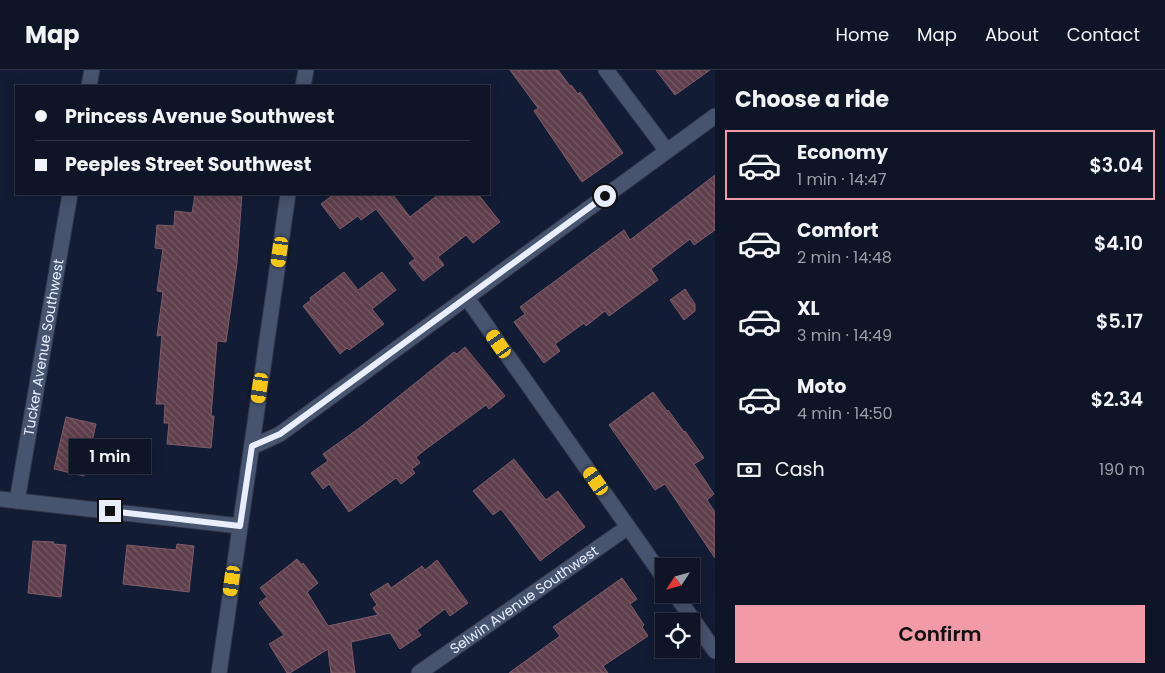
<!DOCTYPE html>
<meta charset="utf-8">
<style>
:root{--surface:#0e1527;--page:#171e2f;--text:#f1f3f6;--muted:#9b9fa7;--line:#2e3444;--accent:#f39aa9}
body{margin:0;font-family:Poppins,sans-serif;background:var(--page);color:var(--text);height:100vh;display:flex;flex-direction:column;font-size:19px;white-space:nowrap}
*{box-sizing:border-box;margin:0}
p{font-size:16px;color:var(--muted)}
.icon{flex:none;width:28px;height:28px;fill:none;stroke:currentColor;stroke-width:2;stroke-linecap:round;stroke-linejoin:round}
.map{position:relative;flex:1;overflow:hidden}
.sheet{display:flex;flex-direction:column;background:var(--surface);width:450px}
.sheet>*{flex:none}
.banner{position:absolute;left:15px;top:15px;width:475px;height:110px;border-radius:0px;box-shadow:0 2px 12px #0003,0 0 0 1px var(--line);display:grid;align-content:center;height:110px;padding:0 20px;background:var(--surface)}
.needle{width:32px;rotate:234deg}
.controls{position:absolute;left:655px;top:488px;display:grid;gap:10px}
.controls a{display:grid;place-items:center;width:45px;height:45px;border-radius:0px;background:var(--surface);box-shadow:0 2px 12px #0003,0 0 0 1px var(--line);font-size:25px}
.end{position:absolute;width:22px;height:22px;margin:-11px;border:6px solid #e8eefc;background:#111;box-shadow:0 0 0 2px #111}
.from{border-radius:50%}
.bubble{position:absolute;height:35px;border-radius:0px;background:var(--surface);box-shadow:0 2px 12px #0003,0 0 0 1px var(--line);font-size:16px;font-weight:600;line-height:35px;text-align:center}
.car{position:absolute;width:15px;height:30px;margin:-15px -8px;border-radius:6px;box-shadow:0 0 4px 1px #0007;background:linear-gradient(#f5c518 24%,#345 0 40%,#f5c518 0 76%,#345 0 86%,#f5c518 0)}
.banner b{display:flex;align-items:center;gap:18px;height:48px;font-size:19px}
.banner b+b{border-top:1px solid var(--line)}
.banner i{width:12px;height:12px;background:var(--text)}
ul{padding:0;list-style:none}
li{display:flex;align-items:center;gap:15px;height:70px;margin:0 10px 8px;padding:0 10px;border:2px solid transparent;border-radius:0px}
li div{flex:1}
li b{display:block;font-size:19px}
li em{font-style:normal;font-weight:600}
li.selected{border-color:var(--accent)}
li>.icon{width:45px;height:45px;stroke-width:1.5}
h2{padding:0 20px;font-size:22px;line-height:60px}
.pay{display:flex;align-items:center;gap:12px;height:55px;padding:0 20px;font-size:19px}
.pay p{margin-inline-start:auto}
.cta{display:flex;gap:10px;margin-top:auto;padding:10px 20px}
.cta a{flex:1;height:58px;border-radius:0px;background:var(--accent);color:#111;font-size:20px;font-weight:600;line-height:58px;text-align:center}
header{display:flex;align-items:center;gap:30px;box-sizing:border-box;height:70px;padding:0 25px;background:var(--surface);border-bottom:1px solid var(--line)}
header strong{font-size:24px}
nav{display:flex;gap:28px;margin-inline-start:auto;font-size:18px}
main{display:flex;flex:1;min-height:0}
.map>svg:first-child{display:block}
</style>
<header>
<strong>Map</strong>
<nav><a>Home</a><a>Map</a><a>About</a><a>Contact</a></nav>
</header>
<main>
<div class="map">
<svg width="715" height="603" viewBox="0 0 715 603">
<defs>
<pattern id="building-back-hatch" width="6" height="6" patternUnits="userSpaceOnUse" patternTransform="scale(1.25)"><rect width="6" height="6" fill="#5f3f4b"/><path d="M-1 5l2 2M0 0l6 6M5-1l2 2" fill="none" stroke="#765b66"/></pattern>
</defs>
<rect width="100%" height="100%" fill="#121c34"/>
<g fill="url(#building-back-hatch)" stroke="#7f5c69">
<polygon points="510,0 558,0 570,16 571,15 578,24 580,22 623,83 582,112 534,41 538,38"/>
<polygon points="656,0 710,0 675,25"/>
<polygon points="715,105 715,160 694,175 690,169 651,199 658,210 609,246 605,241 586,256 584,253 555,274 560,281 544,293 514,252 525,244 520,237 624,160 630,170"/>
<polygon points="195,124 242,124 237,193 226,272 217,271 211,346 214,346 211,378 167,374 169,353 164,353 165,334 156,334 162,265 157,266 163,222 157,221 163,179 155,178 157,155 174,156 175,141 192,143"/>
<polygon points="334,124 396,124 393,125 410,147 439,124 478,124 500,152 473,173 466,165 438,187 444,195 423,211 409,193 415,189 376,139 361,150 358,146 340,159 321,134"/>
<polygon points="344,202 358,220 382,202 396,220 372,239 384,254 349,280 347,278 340,284 303,236 311,230 310,228"/>
<polygon points="685,219 695,234 695,241 684,250 670,230"/>
<polygon points="465,277 505,326 489,339 486,335 426,379 416,387 420,393 412,399 415,403 401,414 396,408 349,442 329,414 323,419 311,403 328,391 323,384 358,359 454,282 457,284"/>
<polygon points="653,322 667,341 668,340 684,362 685,361 704,388 694,394 714,424 707,430 715,442 715,488 665,414 655,420 609,355"/>
<polygon points="66,347 96,354 84,406 54,399"/>
<polygon points="514,389 546,430 558,421 585,457 540,491 501,439 493,445 473,421"/>
<polygon points="33,471 54,472 53,474 66,475 61,527 28,523"/>
<polygon points="177,474 194,476 189,522 123,514 127,475 176,480"/>
<polygon points="297,489 302,495 303,493 318,513 307,522 328,556 378,545 373,538 377,535 370,524 388,513 391,518 422,496 425,500 437,490 468,533 450,546 445,539 417,560 421,565 400,579 390,563 351,572 355,603 331,603 328,579 290,603 287,603 269,574 284,565 259,533 267,527 260,518"/>
<polygon points="622,508 637,529 630,534 644,555 642,557 648,566 603,596 608,603 509,603 560,566 553,557"/>
</g>
<g fill="none" stroke-linecap="round" stroke-linejoin="round">
<defs>
<g id="minor">
<polyline points="606,0 667,81"/>
<polyline points="89,16 92,0"/>
<polyline points="303,16 306,0"/>
<polyline points="467,228 664,508"/>
<polyline points="252,377 280,364 715,46"/>
<polyline points="0,429 240,456"/>
<path id="s1" d="M17 431 70 124"/>
<polyline points="675,524 715,581"/>
<polyline points="219,603 288,124"/>
<path id="s2" d="M419 603 628 457"/>
</g>
</defs>
<use href="#minor" stroke="#303448" stroke-width="17"/>
<use href="#minor" stroke="#475470" stroke-width="15"/>
</g>
<g fill="none" stroke-linecap="round" stroke-linejoin="round">
<polyline stroke="#e8eefc" stroke-width="6" points="110,441 240,456 252,376 280,364 605,126"/>
</g>
<g text-anchor="middle" dominant-baseline="central" stroke-width="4.5" stroke-linejoin="round" paint-order="stroke">
<g font-size="14" fill="#e8eefc" stroke="#09122a">
<text stroke="none"><textPath href="#s1" startOffset="156">Tucker Avenue Southwest</textPath></text>
<text stroke="none"><textPath href="#s2" startOffset="128">Selwin Avenue Southwest</textPath></text>
</g>
</g>
</svg>
<div class="controls">
<a><svg class="needle" viewBox="-14 -14 28 28"><path d="M0-13l5 13h-10z" fill="#e53935"/><path d="M0 13l5-13h-10z" fill="#9b9fa7"/></svg></a>
<a><svg class="icon" aria-label="locate" viewBox="0 0 24 24"><circle cx="12" cy="12" r="6"/><path d="M12 2v4M12 18v4M2 12h4M18 12h4"/></svg></a>
</div>
<i class="end from" style="left:605px;top:126px"></i>
<i class="end" style="left:110px;top:441px"></i>
<div class="bubble" style="left:69px;top:369px;width:82px">1 min</div>
<i class="car" style="left:280px;top:182px;rotate:188deg"></i>
<i class="car" style="left:499px;top:274px;rotate:325deg"></i>
<i class="car" style="left:260px;top:318px;rotate:188deg"></i>
<i class="car" style="left:596px;top:411px;rotate:325deg"></i>
<i class="car" style="left:232px;top:511px;rotate:188deg"></i>
<div class="banner">
<b><i class="from"></i>Princess Avenue Southwest</b>
<b><i></i>Peeples Street Southwest</b>
</div>
</div>
<section class="sheet">
<h2>Choose a ride</h2>
<ul>
<li class="selected"><svg class="icon" aria-label="car" viewBox="0 0 24 24"><path d="M5 17H2v-5l4-1 3-4h7l3 4 3 1v5h-3M9 17h6M6 11h13"/><circle cx="7" cy="17" r="2"/><circle cx="17" cy="17" r="2"/></svg><div><b>Economy</b><p>1 min · 14:47</p></div><em>$3.04</em></li>
<li><svg class="icon" aria-label="car" viewBox="0 0 24 24"><path d="M5 17H2v-5l4-1 3-4h7l3 4 3 1v5h-3M9 17h6M6 11h13"/><circle cx="7" cy="17" r="2"/><circle cx="17" cy="17" r="2"/></svg><div><b>Comfort</b><p>2 min · 14:48</p></div><em>$4.10</em></li>
<li><svg class="icon" aria-label="car" viewBox="0 0 24 24"><path d="M5 17H2v-5l4-1 3-4h7l3 4 3 1v5h-3M9 17h6M6 11h13"/><circle cx="7" cy="17" r="2"/><circle cx="17" cy="17" r="2"/></svg><div><b>XL</b><p>3 min · 14:49</p></div><em>$5.17</em></li>
<li><svg class="icon" aria-label="car" viewBox="0 0 24 24"><path d="M5 17H2v-5l4-1 3-4h7l3 4 3 1v5h-3M9 17h6M6 11h13"/><circle cx="7" cy="17" r="2"/><circle cx="17" cy="17" r="2"/></svg><div><b>Moto</b><p>4 min · 14:50</p></div><em>$2.34</em></li>
</ul>
<div class="pay"><svg class="icon" aria-label="cash" viewBox="0 0 24 24"><path d="M3 7h18v10H3z"/><circle cx="12" cy="12" r="2"/></svg>Cash<p>190 m</p></div>
<div class="cta"><a>Confirm</a></div>
</section>
</main>
